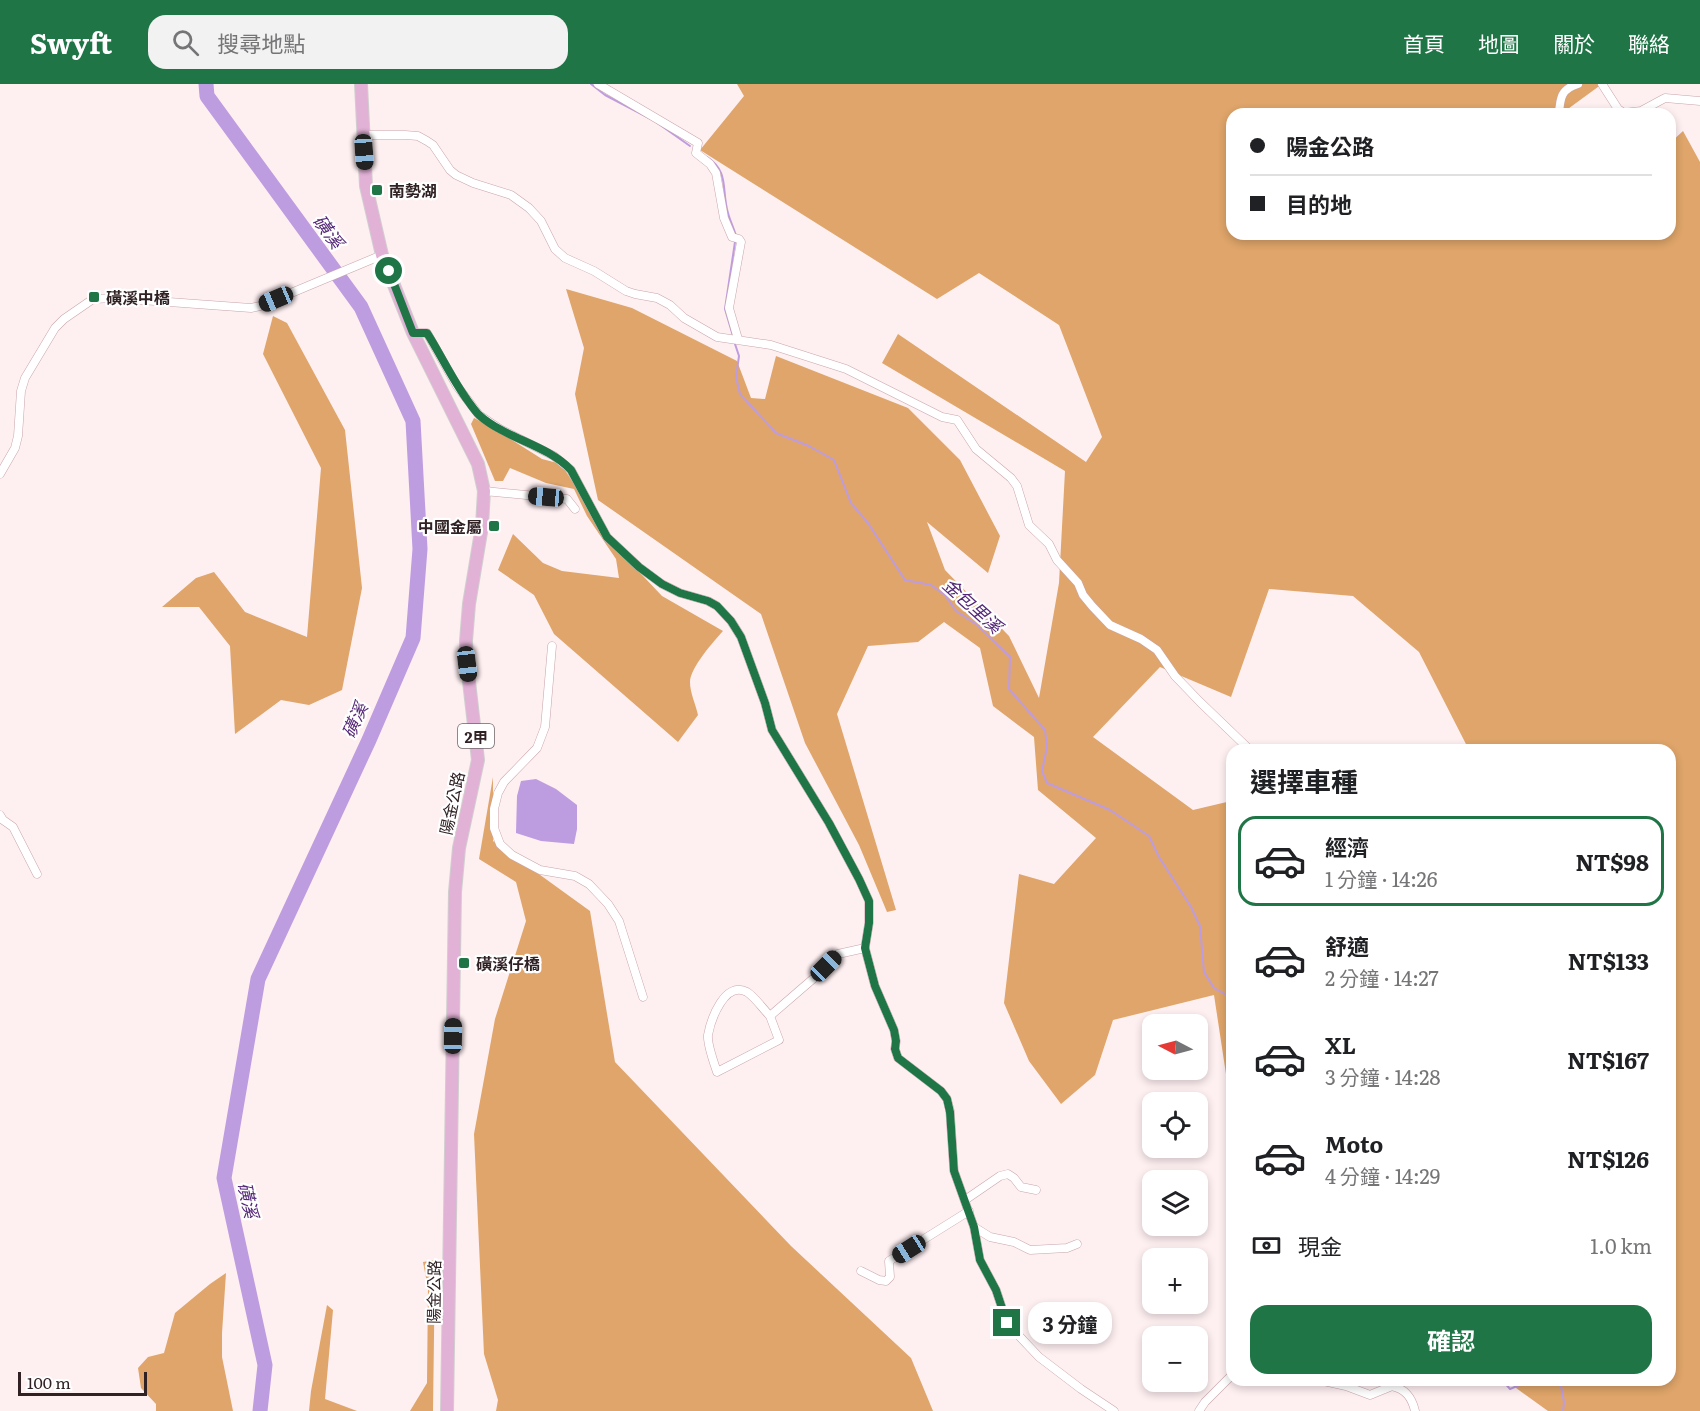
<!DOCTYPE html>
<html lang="zh-TW">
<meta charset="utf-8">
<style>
:root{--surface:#fff;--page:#f2f2f2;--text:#202124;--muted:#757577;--line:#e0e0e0;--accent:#207547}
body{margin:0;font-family:Literata,"Noto Sans TC",serif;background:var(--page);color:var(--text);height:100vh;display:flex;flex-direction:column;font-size:22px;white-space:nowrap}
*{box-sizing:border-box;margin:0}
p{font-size:20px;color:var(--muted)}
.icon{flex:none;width:33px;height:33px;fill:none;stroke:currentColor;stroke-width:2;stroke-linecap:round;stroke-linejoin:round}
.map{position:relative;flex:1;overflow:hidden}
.panel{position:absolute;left:1226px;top:660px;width:450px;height:642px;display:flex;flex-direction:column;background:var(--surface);border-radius:18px;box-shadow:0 3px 9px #0003}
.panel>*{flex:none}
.guide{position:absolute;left:1226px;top:24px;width:450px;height:132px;border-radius:18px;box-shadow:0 3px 9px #0003;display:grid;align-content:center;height:132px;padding:0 24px;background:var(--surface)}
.needle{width:39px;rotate:276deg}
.buttons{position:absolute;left:1142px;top:930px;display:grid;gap:12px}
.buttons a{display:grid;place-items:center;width:66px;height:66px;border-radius:12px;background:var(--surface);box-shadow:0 3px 9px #0003;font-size:30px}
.scale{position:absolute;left:18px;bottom:15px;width:129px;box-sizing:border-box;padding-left:6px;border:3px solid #302224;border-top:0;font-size:16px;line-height:21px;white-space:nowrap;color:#302224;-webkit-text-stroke:4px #fff;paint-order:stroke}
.end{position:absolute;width:27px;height:27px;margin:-14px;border:8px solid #207547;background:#fff;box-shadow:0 0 0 3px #fff}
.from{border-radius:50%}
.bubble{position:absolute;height:42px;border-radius:18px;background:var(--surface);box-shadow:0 3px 9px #0003;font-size:20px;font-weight:700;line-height:42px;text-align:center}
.car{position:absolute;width:18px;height:36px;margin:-18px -9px;border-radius:8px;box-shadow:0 0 4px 2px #0007;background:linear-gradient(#222 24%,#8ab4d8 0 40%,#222 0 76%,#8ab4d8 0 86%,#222 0)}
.guide b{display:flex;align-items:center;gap:21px;height:57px;font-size:22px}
.guide b+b{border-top:2px solid var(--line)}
.guide i{width:15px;height:15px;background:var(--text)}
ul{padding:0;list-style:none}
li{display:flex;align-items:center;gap:18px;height:90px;margin:0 12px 9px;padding:0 12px;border:3px solid transparent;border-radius:18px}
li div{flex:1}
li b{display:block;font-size:22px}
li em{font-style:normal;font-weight:700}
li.on{border-color:var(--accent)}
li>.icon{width:54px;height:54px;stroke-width:1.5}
h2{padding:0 24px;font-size:27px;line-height:72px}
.pay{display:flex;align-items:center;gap:15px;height:66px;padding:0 24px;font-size:22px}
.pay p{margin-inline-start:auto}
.cta{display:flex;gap:12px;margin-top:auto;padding:12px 24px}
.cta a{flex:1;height:69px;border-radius:18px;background:var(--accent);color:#fff;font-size:24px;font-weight:700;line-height:69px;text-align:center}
header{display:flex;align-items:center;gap:36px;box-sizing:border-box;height:84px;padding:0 30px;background:var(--accent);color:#fff}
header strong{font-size:28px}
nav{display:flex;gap:33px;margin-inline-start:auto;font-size:21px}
.search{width:420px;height:54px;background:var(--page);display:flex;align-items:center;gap:15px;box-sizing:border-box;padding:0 21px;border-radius:18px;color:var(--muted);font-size:22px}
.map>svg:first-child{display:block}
</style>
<header>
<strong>Swyft</strong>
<div class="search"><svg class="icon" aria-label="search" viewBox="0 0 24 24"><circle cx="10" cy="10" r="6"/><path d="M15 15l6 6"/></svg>搜尋地點</div>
<nav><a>首頁</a><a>地圖</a><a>關於</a><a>聯絡</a></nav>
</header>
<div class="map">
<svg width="1700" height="1327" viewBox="0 0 1700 1327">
<rect width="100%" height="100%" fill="#feeff1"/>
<g fill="#dfa56a">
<polygon points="737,0 1602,0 1561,30 1232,30 1232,150 1670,150 1670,59 1683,47 1700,78 1700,1327 1548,1327 1505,1296 1670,1296 1670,666 1469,666 1419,568 1353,512 1269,505 1231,613 1160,583 1093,653 1193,726 1231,717 1231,1023 1214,911 1113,936 1095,991 1061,1020 1029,977 1004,919 1019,790 1054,800 1096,754 1038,706 1034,653 993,622 980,564 944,538 918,558 868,562 837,630 896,826 887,828 859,761 805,659 761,530 598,416 575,310 584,264 566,205 632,224 737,277 751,314 765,315 776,272 908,324 960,376 1000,452 988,489 927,438 945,486 1009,552 1039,614 1059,499 1065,387 882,279 898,250 1086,378 1102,353 1059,241 979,189 937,215 700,66 744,12"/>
<polygon points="273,232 287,239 345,346 362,504 342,606 309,621 281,616 235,650 230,562 199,523 162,523 196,494 214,488 245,528 307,553 321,384 263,270"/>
<path d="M474 334 490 342 542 375 561 380 580 409 607 454 662 512 723 547C714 557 690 584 690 598 690 609 696 621 698 631L678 658 554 550 534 511 498 486 513 450 543 479 562 487 619 494 616 475 587 432 574 405 546 399 510 384 503 397H495L471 340Z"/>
<polygon points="493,693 493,757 590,827 615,978 791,1162 911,1274 933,1327 496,1327 498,1316 484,1270 474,1050 495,935 526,837 516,798 479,775"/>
<polygon points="435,1176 433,1327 410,1327 427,1299 428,1204 423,1178"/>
<polygon points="226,1189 222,1249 222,1273 233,1327 156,1327 156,1320 141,1304 138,1284 148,1273 164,1269 175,1229 210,1200"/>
<polygon points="327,1221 333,1226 325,1315 357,1327 309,1327 311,1307"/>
</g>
<polygon fill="#be9ce0" points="536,695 556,705 577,721 577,745 574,760 541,757 516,749 517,712 521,697"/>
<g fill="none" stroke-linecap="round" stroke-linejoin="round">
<g stroke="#be9ce0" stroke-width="2">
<polyline points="591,0 605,11 651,35"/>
<polyline points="656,38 690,62"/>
<path d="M707 73C730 88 721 106 728 129 730 137 734 144 736 152"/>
<polyline points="733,252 725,225 735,158"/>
<polyline points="734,257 739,272 736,293 740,310 776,349 809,362 834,376 851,419 868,439 905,496 931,501 945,511 956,527 976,540 1010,573 1009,605 1045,646 1047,663 1042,687 1047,699 1110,726 1149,752 1159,773 1191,823 1200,842 1204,888 1214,904 1232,914"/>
<polyline points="1501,1296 1504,1298 1510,1305 1527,1298 1554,1297 1561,1302 1564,1318 1563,1327"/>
</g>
<polyline stroke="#be9ce0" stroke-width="15" points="206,0 207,12 361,223 413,337 420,465 413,554 369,656 258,895 224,1094 265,1281 260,1327"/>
<defs>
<g id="minor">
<polyline points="598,0 698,59 696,69 710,80 716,89 724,134 732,153 739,155 741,158 729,224 738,255"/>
<polyline points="1602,0 1618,25 1624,29 1641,27 1665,14 1700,17"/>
<path d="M1559 30C1560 14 1561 5 1578 0"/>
<polyline points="363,51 405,51 418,52 427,57 433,61 450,86 456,91 473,99 511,111 529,124 541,137 555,165 565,174 594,187 626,207 635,210 657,214 670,221 684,234 717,253 771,261 846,285 942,333 957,336 976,365 1011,394 1017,402 1029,441 1049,460 1057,476 1078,499 1083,511 1092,522 1110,541 1141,555 1157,566 1175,592 1200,618 1250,666"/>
<polyline points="413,249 427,249 457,302 479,331 500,345 554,372 571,386 607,453 639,483 662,500 680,509 708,517 717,522 731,537 741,553 765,619 772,646 829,739 859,795 869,817 869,839 865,864 875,902 894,946 896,957 895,965 898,974 941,1007 947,1015 950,1027 954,1087 974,1143 980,1176 996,1206 1007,1239 1039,1273 1081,1305 1114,1327"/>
<polyline points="0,390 15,364 18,352 21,307 25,294 55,244 64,235 93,215 114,214 251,224 260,222 382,171"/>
<polyline points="484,407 567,415 575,425"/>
<polyline points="552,562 545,643 537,664 504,698 498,709 494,725 494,744 500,760 512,771 540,786 575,792 589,800 608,820 619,837 643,913"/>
<polyline points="0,731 3,736 13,743 37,790"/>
<path d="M770 932C763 925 755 913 747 908 725 896 711 935 708 951 707 960 714 979 717 988L779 956 770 932 814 894 838 870 865 864"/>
<polyline points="965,1116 1000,1092 1008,1090 1014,1094 1021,1103 1036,1106"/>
<polyline points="974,1143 990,1153 1014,1158 1030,1166 1067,1164 1077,1160"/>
<polyline points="861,1187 879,1196 886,1197 890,1193 889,1177 969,1127"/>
<path d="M1319 1296 1346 1302 1370 1311 1392 1302C1406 1305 1412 1314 1415 1327"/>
<polyline points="1199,1327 1205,1318 1232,1291"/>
</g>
<polyline id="primary" points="361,0 366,102 382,171 413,249 478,380 484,407 482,442 469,520 466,557 467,580 478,676 459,764 455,808 447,1327"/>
</defs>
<use href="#minor" stroke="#c8a5ab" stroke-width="9"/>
<use href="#primary" stroke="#d1cecf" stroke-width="14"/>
<use href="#minor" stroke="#fff" stroke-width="8"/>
<use href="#primary" stroke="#e2b1d6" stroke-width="12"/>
</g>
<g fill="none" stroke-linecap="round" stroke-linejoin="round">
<path stroke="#207547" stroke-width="8" d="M389 187 413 249H427C441 271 452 295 468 317 471 321 475 327 479 331 506 355 546 360 571 386L607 453 639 483 662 500 680 509 708 517 717 522 731 537 741 553 765 619 772 646 829 739 859 795 869 817V839L865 864 875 902 894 946 896 957 895 965 898 974 941 1007 947 1015 950 1028 954 1087 974 1143 980 1176 996 1206 1007 1239"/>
</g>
<g fill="#207547" stroke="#fff" stroke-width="2">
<rect x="371" y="100" width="12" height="12" rx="3"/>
<rect x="88" y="207" width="12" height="12" rx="3"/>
<rect x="488" y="436" width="12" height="12" rx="3"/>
<rect x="458" y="873" width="12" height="12" rx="3"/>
</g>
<g text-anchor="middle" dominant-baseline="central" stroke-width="4.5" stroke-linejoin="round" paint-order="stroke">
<rect fill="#fff" stroke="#6e6466" stroke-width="1.5" x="458" y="640" width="36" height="24" rx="4.5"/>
<g font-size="15" font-weight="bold" fill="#302224">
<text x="476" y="652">2甲</text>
</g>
<g font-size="16" font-weight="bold" fill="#302224" stroke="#fff" text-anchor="start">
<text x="389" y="106">南勢湖</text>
<text x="106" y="213">磺溪中橋</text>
<text x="482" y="442" text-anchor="end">中國金屬</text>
<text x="476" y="879">磺溪仔橋</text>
</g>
<g font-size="16" fill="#302224" stroke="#fff">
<text transform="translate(451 719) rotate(-78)">陽金公路</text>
<text transform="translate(433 1208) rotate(-89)">陽金公路</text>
</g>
<g font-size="18" font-style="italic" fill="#532676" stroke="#fff">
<text transform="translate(329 147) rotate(54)">磺溪</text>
<text transform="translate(973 521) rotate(42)">金包里溪</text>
<text transform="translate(354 636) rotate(-66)">磺溪</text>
<text transform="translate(249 1116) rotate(78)">磺溪</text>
</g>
</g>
</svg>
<div class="buttons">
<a><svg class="needle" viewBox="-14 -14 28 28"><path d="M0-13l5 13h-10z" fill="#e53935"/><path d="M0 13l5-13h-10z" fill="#757577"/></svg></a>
<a><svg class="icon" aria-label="locate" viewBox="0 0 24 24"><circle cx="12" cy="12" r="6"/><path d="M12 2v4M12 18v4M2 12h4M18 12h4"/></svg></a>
<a><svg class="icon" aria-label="layers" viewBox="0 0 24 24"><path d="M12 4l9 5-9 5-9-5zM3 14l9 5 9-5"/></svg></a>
<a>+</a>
<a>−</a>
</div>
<div class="scale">100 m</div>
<i class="end from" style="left:389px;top:187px"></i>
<i class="end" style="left:1007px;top:1239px"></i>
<div class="bubble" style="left:1028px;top:1218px;width:84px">3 分鐘</div>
<i class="car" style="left:364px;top:68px;rotate:176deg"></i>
<i class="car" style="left:276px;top:215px;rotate:247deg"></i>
<i class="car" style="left:546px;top:413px;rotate:275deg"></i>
<i class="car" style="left:467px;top:580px;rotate:173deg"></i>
<i class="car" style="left:826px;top:882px;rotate:45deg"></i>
<i class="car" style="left:453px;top:952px;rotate:1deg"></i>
<i class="car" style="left:909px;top:1165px;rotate:238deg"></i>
<div class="guide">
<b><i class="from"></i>陽金公路</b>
<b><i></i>目的地</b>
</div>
<section class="panel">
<h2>選擇車種</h2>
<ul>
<li class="on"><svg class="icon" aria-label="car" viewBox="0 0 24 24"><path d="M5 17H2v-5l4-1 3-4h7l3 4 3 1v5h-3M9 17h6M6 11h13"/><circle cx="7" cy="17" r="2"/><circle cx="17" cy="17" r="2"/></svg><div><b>經濟</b><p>1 分鐘 · 14:26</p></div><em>NT$98</em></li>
<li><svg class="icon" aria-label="car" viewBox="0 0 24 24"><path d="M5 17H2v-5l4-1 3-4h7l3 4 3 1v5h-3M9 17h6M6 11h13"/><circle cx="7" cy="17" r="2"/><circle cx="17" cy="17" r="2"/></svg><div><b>舒適</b><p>2 分鐘 · 14:27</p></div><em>NT$133</em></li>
<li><svg class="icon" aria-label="car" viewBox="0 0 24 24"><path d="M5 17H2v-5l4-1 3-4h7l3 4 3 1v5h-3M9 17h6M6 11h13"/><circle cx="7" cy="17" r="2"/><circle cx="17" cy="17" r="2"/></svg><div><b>XL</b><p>3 分鐘 · 14:28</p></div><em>NT$167</em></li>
<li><svg class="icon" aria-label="car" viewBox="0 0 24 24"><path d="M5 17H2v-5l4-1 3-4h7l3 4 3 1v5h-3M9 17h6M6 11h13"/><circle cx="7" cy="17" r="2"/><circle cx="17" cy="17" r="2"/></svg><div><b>Moto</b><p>4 分鐘 · 14:29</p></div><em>NT$126</em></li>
</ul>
<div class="pay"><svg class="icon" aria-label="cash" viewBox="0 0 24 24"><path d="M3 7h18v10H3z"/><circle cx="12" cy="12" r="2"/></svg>現金<p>1.0 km</p></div>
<div class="cta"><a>確認</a></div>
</section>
</div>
